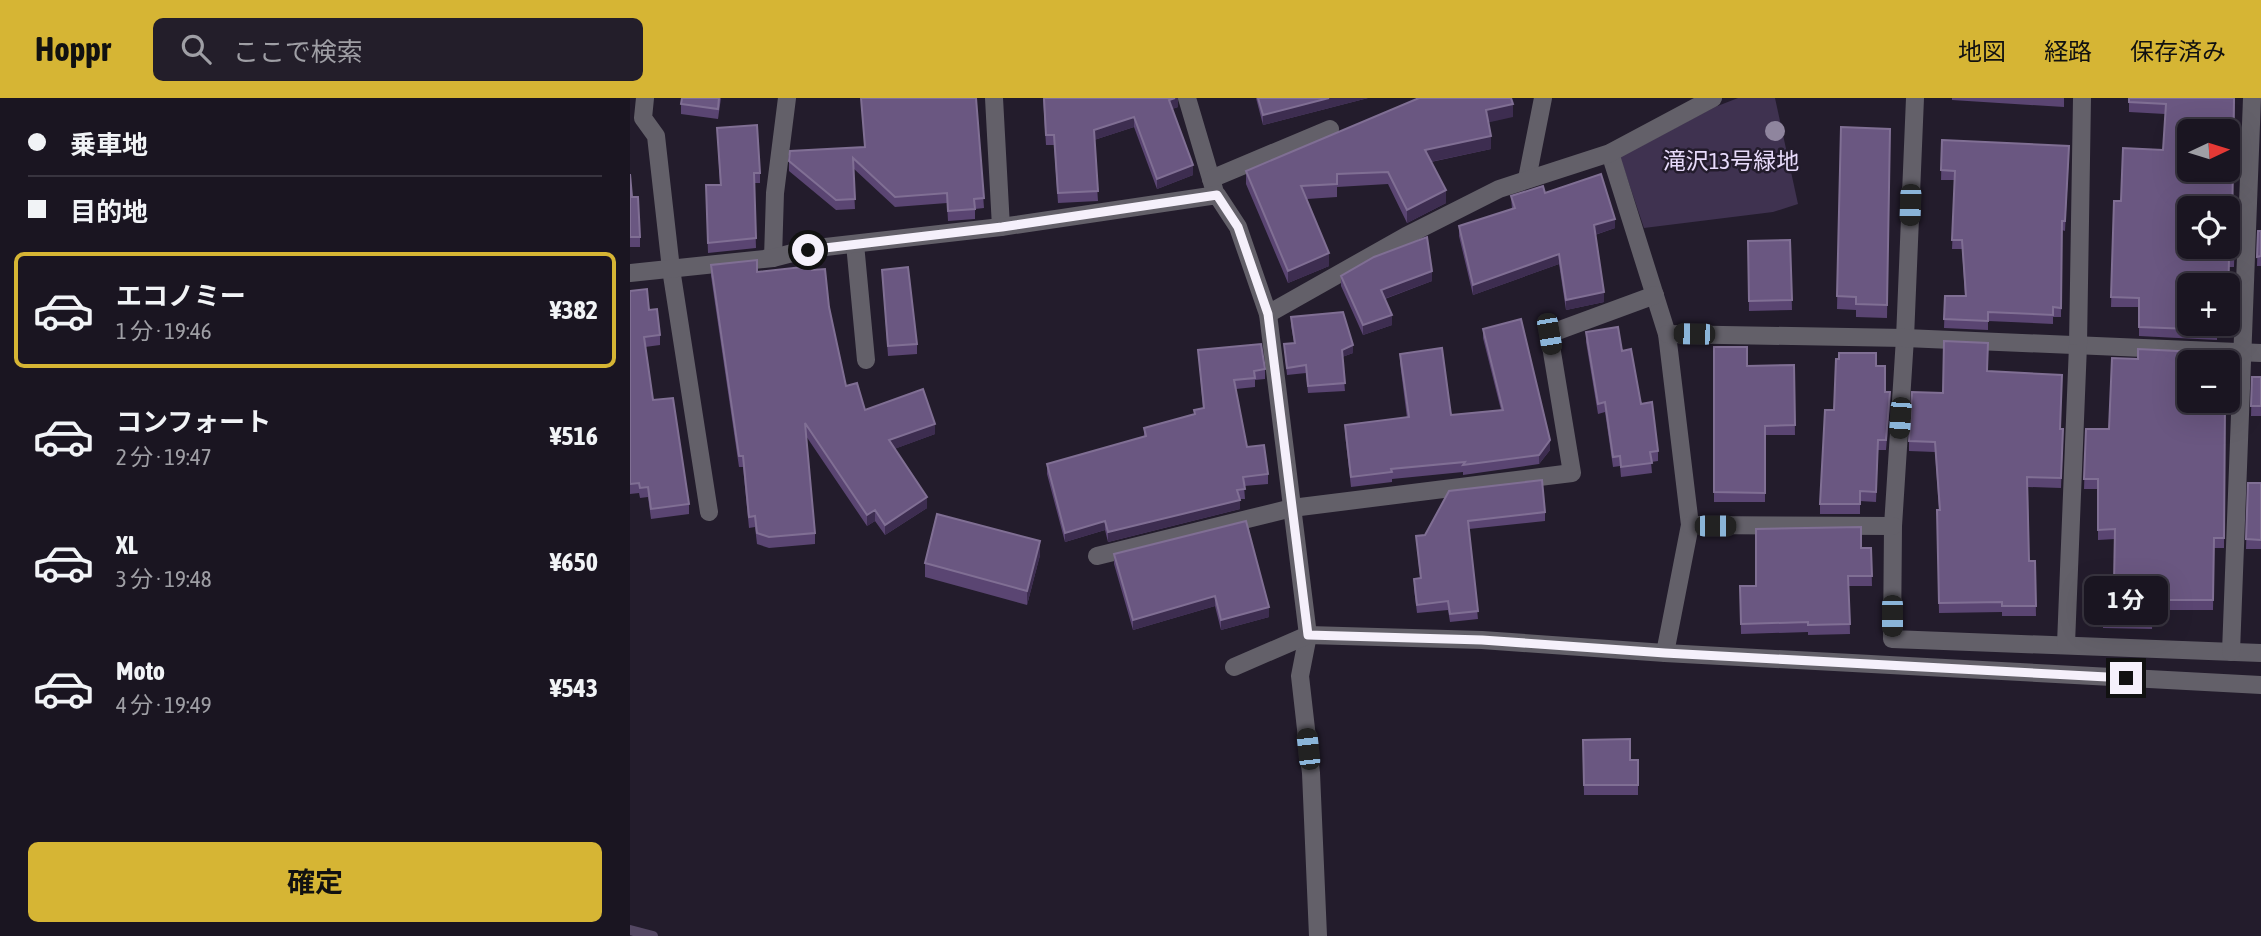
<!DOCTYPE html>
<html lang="ja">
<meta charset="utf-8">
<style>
:root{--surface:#1a1521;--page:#231e2a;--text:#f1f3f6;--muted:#9f9fa5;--line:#38343f;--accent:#d6b534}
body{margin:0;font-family:"Asap Condensed","Noto Sans JP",sans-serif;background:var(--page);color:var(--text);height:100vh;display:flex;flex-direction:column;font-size:26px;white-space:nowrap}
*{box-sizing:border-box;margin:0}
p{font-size:23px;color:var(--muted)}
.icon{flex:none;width:38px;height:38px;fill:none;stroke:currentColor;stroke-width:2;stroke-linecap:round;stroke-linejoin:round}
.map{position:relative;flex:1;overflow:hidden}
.sheet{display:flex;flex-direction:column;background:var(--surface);width:630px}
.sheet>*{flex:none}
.top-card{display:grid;align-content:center;height:154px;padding:0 28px;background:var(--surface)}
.needle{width:46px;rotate:86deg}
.tools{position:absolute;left:1547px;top:21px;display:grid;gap:14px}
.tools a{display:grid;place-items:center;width:63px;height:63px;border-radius:10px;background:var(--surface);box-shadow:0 7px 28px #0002,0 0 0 2px var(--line);font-size:35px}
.end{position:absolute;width:32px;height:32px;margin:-16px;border:9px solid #f5f0fb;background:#111;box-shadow:0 0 0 4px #111}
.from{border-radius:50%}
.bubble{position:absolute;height:49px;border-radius:10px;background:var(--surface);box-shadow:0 7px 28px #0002,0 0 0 2px var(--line);font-size:23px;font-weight:700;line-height:49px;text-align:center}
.car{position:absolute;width:21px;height:42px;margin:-21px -10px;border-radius:9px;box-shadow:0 0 5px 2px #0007;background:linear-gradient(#222 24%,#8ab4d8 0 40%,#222 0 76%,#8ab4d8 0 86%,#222 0)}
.top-card b{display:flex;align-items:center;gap:24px;height:66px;font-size:26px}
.top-card b+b{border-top:2px solid var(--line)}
.top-card i{width:18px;height:18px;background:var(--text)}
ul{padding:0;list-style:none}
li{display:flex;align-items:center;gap:21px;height:116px;margin:0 14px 10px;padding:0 14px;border:4px solid transparent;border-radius:10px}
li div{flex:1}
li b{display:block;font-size:26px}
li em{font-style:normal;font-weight:700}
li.current{border-color:var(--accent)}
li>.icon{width:63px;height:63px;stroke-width:1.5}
.action{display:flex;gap:14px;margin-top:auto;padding:14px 28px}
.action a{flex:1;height:80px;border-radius:10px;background:var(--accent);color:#111;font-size:28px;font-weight:700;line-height:80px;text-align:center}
header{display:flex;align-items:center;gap:42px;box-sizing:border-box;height:98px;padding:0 35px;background:var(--accent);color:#111}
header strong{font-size:33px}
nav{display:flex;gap:38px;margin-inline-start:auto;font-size:24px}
.search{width:490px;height:63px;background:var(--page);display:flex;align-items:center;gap:18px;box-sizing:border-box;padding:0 24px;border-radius:10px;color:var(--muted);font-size:26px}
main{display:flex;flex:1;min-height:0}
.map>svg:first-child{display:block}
</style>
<header>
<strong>Hoppr</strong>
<div class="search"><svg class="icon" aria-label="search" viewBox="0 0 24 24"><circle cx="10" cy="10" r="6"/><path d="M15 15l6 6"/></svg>ここで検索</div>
<nav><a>地図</a><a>経路</a><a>保存済み</a></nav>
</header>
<main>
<section class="sheet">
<div class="top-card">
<b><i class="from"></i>乗車地</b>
<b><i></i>目的地</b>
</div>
<ul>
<li class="current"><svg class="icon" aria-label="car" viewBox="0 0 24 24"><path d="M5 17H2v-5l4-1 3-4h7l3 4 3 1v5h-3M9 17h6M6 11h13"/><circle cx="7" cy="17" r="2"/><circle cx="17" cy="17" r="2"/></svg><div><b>エコノミー</b><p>1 分 · 19:46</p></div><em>¥382</em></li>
<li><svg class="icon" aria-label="car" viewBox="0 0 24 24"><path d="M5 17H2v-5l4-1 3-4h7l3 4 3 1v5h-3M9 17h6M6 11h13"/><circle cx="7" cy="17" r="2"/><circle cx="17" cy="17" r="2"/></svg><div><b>コンフォート</b><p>2 分 · 19:47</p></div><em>¥516</em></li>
<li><svg class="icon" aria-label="car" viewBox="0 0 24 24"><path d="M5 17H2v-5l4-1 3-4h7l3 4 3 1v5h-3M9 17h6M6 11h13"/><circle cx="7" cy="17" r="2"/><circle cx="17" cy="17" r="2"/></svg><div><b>XL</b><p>3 分 · 19:48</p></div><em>¥650</em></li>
<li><svg class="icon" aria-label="car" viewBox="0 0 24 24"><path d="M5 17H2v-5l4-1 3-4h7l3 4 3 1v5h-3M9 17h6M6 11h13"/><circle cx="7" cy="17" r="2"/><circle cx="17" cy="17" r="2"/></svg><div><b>Moto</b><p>4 分 · 19:49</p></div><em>¥543</em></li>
</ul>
<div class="action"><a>確定</a></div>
</section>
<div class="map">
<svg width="1631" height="838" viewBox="0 0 1631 838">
<rect width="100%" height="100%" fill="#231c2c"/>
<polygon fill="#3f3250" points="1108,0 1145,0 1168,106 1143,114 1014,130 990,59 1085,9"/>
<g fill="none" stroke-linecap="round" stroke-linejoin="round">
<polyline stroke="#554864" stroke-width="10" points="0,832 23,838"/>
<g stroke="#636069" stroke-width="18">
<polyline points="15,0 13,20 26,38 41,171 79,414"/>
<polyline points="364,0 371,129"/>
<polyline points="557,0 584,91"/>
<polyline points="1285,0 1275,240 1263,428 1262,541 1631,555"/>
<polyline points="980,55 1037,236 1060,427 1035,555"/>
<polyline points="581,81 700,31"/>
<polyline points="897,81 913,0"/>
<polyline points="225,146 236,262"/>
<polyline points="143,160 145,95 157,0"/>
<polyline points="0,175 143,160 178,151 371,129 587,97 608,129 638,216 678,537 670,578 681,675 688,838"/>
<polyline points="638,216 776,138 869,91 980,55 1083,0"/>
<polyline points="1037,236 1275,240 1631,255"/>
<polyline points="1060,427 1263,428"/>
<polyline points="467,458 662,410 942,375 919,236 1025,197"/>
<polyline points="1436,546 1448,247 1452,0"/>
<polyline points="1601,554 1622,0"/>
<polyline points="604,569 678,537 852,542 1035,555 1631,587"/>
</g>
</g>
<circle fill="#8f859e" cx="1145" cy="33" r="10"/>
<g fill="#5a4572">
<polygon points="91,0 88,21 51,16 51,6"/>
<polygon points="231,0 346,0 354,110 345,111 345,121 318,123 317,105 265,109 223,70 225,111 206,112 159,73 159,63 235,49"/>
<polygon points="413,0 548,0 548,9 542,11 563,77 527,91 504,29 464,42 468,103 428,105 424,47 416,47"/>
<polygon points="626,0 738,0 633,27"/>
<polygon points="1322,0 1434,0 1434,9 1322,2"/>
<polygon points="1499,0 1605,0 1602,134 1605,134 1604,169 1599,169 1598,224 1598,187 1559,187 1587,226 1587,242 1509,238 1509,209 1481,209 1484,103 1491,103 1533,52 1535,16 1499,14"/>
<polygon points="883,19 858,24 861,51 801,64 816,105 777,125 758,86 707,89 707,99 677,101 699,168 658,185 616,86 616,73"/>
<polygon points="1211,29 1260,31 1257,220 1226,219 1226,212 1207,211"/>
<polygon points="87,30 130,75 130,85 124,85 126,150 78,155 76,97 90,87"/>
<polygon points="1312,42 1439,57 1435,133 1432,132 1431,219 1423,219 1423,226 1358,223 1358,232 1314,230 1315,198 1335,198 1332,151 1322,151 1325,82 1311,82"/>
<polygon points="0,76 2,99 10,139 10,149 0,149"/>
<polygon points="915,95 985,130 965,137 974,204 936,212 929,166 843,197 829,138 829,128 882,111 881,98"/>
<polygon points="1628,133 1631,133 1631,168 1627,168"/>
<polygon points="1160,142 1162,212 1119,213 1118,143"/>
<polygon points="81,167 127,174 182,172 199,209 216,288 235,312 305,336 264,351 297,410 255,437 245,423 237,428 176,338 185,435 185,446 139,450 127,446 125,429 119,430 113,369 109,369 81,178"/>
<polygon points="252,172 287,246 287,256 258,258"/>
<polygon points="711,178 802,183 755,201 762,227 733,237 711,188"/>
<polygon points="0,193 19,212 30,237 30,247 15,249 23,302 59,406 59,416 21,421 18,399 10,400 9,395 0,396"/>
<polygon points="661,219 723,255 712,259 715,293 678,295 676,275 657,277 654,246 664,245 661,227"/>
<polygon points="853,231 920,352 909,366 833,377 833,374 762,381 762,384 721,389 715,336 715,327 777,320 770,265 770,256 821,317 871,312 853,240"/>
<polygon points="956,234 992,253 1028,353 1028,363 1021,364 1022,375 991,379 990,368 983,369 975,314 968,316 956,244"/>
<polygon points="1084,249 1117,268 1164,267 1165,337 1135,337 1135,404 1084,404"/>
<polygon points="568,252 635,271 635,281 625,282 625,289 606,291 617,349 638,376 638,386 614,388 615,401 609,401 610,411 478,444 475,432 435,444 417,376 417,366 514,339 514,330 564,317 564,312 573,310"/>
<polygon points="1357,273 1430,331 1433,341 1431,390 1398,389 1399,463 1405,463 1406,518 1372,518 1372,514 1309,515 1307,412 1309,412 1305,354 1279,353 1279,343 1313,295"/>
<polygon points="1600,278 1599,317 1595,317 1594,450 1584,450 1583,512 1523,512 1522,531 1473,530 1474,485 1484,485 1485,441 1468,442 1468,391 1454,391 1456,331 1479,331 1559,303"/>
<polygon points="1622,279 1631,279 1631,318 1621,318"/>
<polygon points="1255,294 1260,304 1256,352 1248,352 1246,404 1230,403 1230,416 1190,416 1190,406 1204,312"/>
<polygon points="1618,385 1631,385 1631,451 1616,451"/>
<polygon points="819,393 915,414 915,423 839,431 848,521 820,524 818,512 787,515 784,490 784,481 790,480 786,438 795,437"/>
<polygon points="1231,450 1241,450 1242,488 1219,488 1220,536 1178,537 1178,534 1111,536 1110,488 1126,488"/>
<polygon points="484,456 639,519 591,532 585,508 503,532 484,466"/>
<polygon points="410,457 397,507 295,479 295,465"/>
<polygon points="953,642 1000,662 1008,662 1008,697 954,697"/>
</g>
<g fill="#3d2d50">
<polygon points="545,0 548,0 548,9 539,12 539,2"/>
<polygon points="699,0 738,0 633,27 633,17"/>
<polygon points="883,6 883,19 856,25 856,12"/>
<polygon points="504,19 504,29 464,42 464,32"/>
<polygon points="861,38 861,51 795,65 795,52"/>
<polygon points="563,67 563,77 527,91 527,81"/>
<polygon points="816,92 816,105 777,125 777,112"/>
<polygon points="985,121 985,130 964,137 964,127"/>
<polygon points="699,155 699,168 658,185 658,173"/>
<polygon points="929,156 929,166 843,197 843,187"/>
<polygon points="802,173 802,183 751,202 751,192"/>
<polygon points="974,194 974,204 936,212 936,202"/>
<polygon points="762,217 762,227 733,237 733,227"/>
<polygon points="723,247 723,255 712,259 712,252"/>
<polygon points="305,326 305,336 259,353 259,342"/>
<polygon points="920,342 920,352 909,366 909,357"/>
<polygon points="297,399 297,410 255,437 255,427"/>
<polygon points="610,402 610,411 478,444 478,434"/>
<polygon points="245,412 245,423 237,428 237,417"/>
<polygon points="475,423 475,432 435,444 435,435"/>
<polygon points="410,443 410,457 397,507 397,493"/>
<polygon points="585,498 585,508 503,532 503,522"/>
<polygon points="639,509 639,519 591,532 591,522"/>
</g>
<g fill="#6a5781" stroke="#806f94" stroke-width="2" fill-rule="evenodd">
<polygon points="52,0 89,0 88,11 51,6"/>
<polygon points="231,0 346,0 354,100 344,101 345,111 318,113 317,95 265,99 223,60 225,101 206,102 159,63 160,53 235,49"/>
<polygon points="414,0 545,0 539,2 563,67 527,81 504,19 464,32 468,93 428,95 424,37 416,37"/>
<polygon points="628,0 699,0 633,17"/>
<polygon points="789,0 881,0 883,6 856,12 861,38 795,52 816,92 777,112 758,74 707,76 707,86 671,88 699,155 658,173 616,73"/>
<path d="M1499 0H1604L1602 134H1605L1604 159H1599L1598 214V187H1559V226H1587V232L1509 229V200L1481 199 1484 103H1491L1493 50 1533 52 1536 6 1499 4ZM1559 33H1598V72H1559ZM1559 110H1598V149H1559Z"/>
<polygon points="127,27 130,75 124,75 126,140 78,145 76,87 91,87 87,30"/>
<polygon points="1211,29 1260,31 1257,207 1226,206 1226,199 1207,198"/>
<polygon points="1312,42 1439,48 1435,123 1432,123 1431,210 1423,209 1423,217 1358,214 1358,223 1314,221 1315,198 1336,198 1332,142 1322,142 1325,73 1311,72"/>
<polygon points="0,76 2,99 8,99 10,139 0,139"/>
<polygon points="971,76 985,121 964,127 974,194 936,202 929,156 843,187 829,128 885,110 881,98 913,88 915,95"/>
<polygon points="1628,133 1631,133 1631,158 1627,159"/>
<polygon points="797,139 802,173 751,192 762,217 733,227 711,178 744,159"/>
<polygon points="1160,142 1162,202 1119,203 1118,143"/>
<polygon points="127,162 127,174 181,168 182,172 195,171 199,209 216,288 227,285 235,312 293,291 305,326 259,342 297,399 255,427 245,412 237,417 175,325 185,435 139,439 127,435 125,418 119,419 113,358 109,358 81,167"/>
<polygon points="278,169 287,246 258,248 252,172"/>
<polygon points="17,191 19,212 27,211 30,237 14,239 23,302 43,300 59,406 21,411 18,389 10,390 9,385 0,386 0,193"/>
<polygon points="713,214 723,247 712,252 715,285 678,288 676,267 657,270 654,246 665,245 661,219"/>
<polygon points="891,221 920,342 909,357 833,367 835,364 761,371 762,374 721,379 715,327 779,319 770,256 812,250 821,317 873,312 853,231"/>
<polygon points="988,229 992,253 1001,251 1011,306 1022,304 1028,353 1020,354 1022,365 991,369 990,358 983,359 975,304 968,306 956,234"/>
<polygon points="1314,243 1358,245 1357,273 1432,277 1430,331 1433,331 1431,380 1397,379 1399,463 1405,463 1406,508 1372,508 1372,504 1309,505 1307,412 1310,412 1305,344 1279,343 1282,294 1313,295"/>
<polygon points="631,246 635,271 624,273 625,280 604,282 617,349 634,347 638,376 613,379 615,391 607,392 610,402 478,434 475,423 435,435 417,366 516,338 514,330 565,316 564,312 574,310 568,252"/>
<polygon points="1084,249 1117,249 1117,268 1164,267 1165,327 1135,328 1135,395 1084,394"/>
<polygon points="1508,251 1586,255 1586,264 1559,264 1559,303 1598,303 1598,278 1600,278 1599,307 1595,307 1594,440 1584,440 1583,502 1523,502 1522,521 1473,520 1474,485 1484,485 1485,431 1468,432 1468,381 1454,381 1456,331 1479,331 1482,260 1508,261"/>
<polygon points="1209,255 1246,255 1246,268 1255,268 1255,294 1260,294 1256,342 1248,342 1246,394 1230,393 1230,406 1190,406 1195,312 1204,312 1206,261 1209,261"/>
<polygon points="1622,279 1631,279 1631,308 1621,308"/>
<polygon points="912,382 915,414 838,423 848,513 820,516 818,503 787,507 784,481 791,480 786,438 795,437 819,393"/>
<polygon points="1618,385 1631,385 1631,442 1616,441"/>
<polygon points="307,416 410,443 397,493 295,465"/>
<polygon points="616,423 639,509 591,522 585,498 503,522 484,456"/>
<polygon points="1231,429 1231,450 1241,450 1242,478 1218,478 1220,526 1178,527 1178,524 1111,526 1110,488 1126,488 1126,431"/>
<polygon points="1000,641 1000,662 1008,662 1008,687 954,687 953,642"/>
</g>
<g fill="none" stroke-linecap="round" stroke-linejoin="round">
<polyline stroke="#f5f0fb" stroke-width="9" points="178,152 372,129 587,97 608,129 638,216 678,537 852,542 1035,555 1496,580"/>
</g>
<g text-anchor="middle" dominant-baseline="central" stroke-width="5" stroke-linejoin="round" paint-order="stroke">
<g font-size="23" fill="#e8dbfb" stroke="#231c2c">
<text x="1101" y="63">滝沢13号緑地</text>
</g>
</g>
</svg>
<div class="tools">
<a><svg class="needle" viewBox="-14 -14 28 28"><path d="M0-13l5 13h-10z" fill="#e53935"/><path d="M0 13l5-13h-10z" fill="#9f9fa5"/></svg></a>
<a><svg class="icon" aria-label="locate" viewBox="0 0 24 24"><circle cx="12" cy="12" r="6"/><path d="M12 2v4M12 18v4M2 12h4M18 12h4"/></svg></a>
<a>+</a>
<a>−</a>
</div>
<i class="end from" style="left:178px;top:152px"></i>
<i class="end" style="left:1496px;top:580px"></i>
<div class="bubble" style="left:1454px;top:478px;width:84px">1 分</div>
<i class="car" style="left:1280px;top:107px;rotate:182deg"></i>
<i class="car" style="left:919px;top:236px;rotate:170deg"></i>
<i class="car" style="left:1064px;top:236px;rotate:271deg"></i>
<i class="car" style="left:1270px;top:320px;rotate:184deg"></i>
<i class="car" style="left:1085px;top:428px;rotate:90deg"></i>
<i class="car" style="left:1262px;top:518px;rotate:180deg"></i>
<i class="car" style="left:678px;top:651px;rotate:354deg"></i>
</div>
</main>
